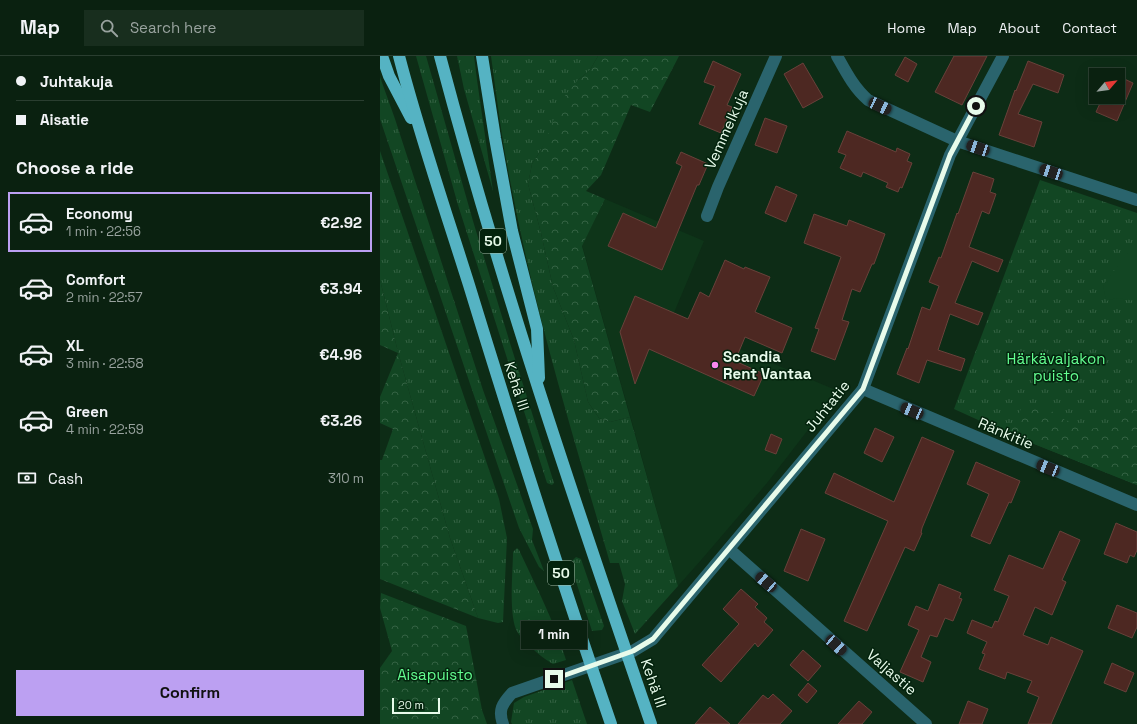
<!DOCTYPE html>
<meta charset="utf-8">
<style>
:root{--surface:#0a2110;--page:#182e1e;--text:#f1f3f6;--muted:#99a39f;--line:#2a3e30;--accent:#bca0f2}
body{margin:0;font-family:"Space Grotesk",sans-serif;background:var(--page);color:var(--text);height:100vh;display:flex;flex-direction:column;font-size:15px;white-space:nowrap}
*{box-sizing:border-box;margin:0}
p{font-size:13px;color:var(--muted)}
.icon{flex:none;width:22px;height:22px;fill:none;stroke:currentColor;stroke-width:2;stroke-linecap:round;stroke-linejoin:round}
.map{position:relative;flex:1;overflow:hidden}
.side{display:flex;flex-direction:column;background:var(--surface);width:380px}
.side>*{flex:none}
.top-card{display:grid;align-content:center;height:88px;padding:0 16px;background:var(--surface)}
.needle{width:26px;rotate:62deg}
.tools{position:absolute;left:709px;top:12px;display:grid;gap:8px}
.tools a{display:grid;place-items:center;width:36px;height:36px;border-radius:0px;background:var(--surface);box-shadow:0 4px 16px #0002,0 0 0 1px var(--line);font-size:20px}
.scale{position:absolute;left:12px;bottom:10px;width:48px;box-sizing:border-box;padding-left:4px;border:2px solid #e8fbeb;border-top:0;font-size:11px;line-height:14px;white-space:nowrap;color:#e8fbeb;-webkit-text-stroke:3px #03230d;paint-order:stroke}
.end{position:absolute;width:18px;height:18px;margin:-9px;border:5px solid #e8fbeb;background:#111;box-shadow:0 0 0 2px #111}
.from{border-radius:50%}
.bubble{position:absolute;height:28px;border-radius:0px;background:var(--surface);box-shadow:0 4px 16px #0002,0 0 0 1px var(--line);font-size:13px;font-weight:700;line-height:28px;text-align:center}
.car{position:absolute;width:12px;height:24px;margin:-12px -6px;border-radius:5px;box-shadow:0 0 3px 1px #0007;background:linear-gradient(#222 24%,#8ab4d8 0 40%,#222 0 76%,#8ab4d8 0 86%,#222 0)}
.top-card b{display:flex;align-items:center;gap:14px;height:38px;font-size:15px}
.top-card b+b{border-top:1px solid var(--line)}
.top-card i{width:10px;height:10px;background:var(--text)}
ul{padding:0;list-style:none}
li{display:flex;align-items:center;gap:12px;height:60px;margin:0 8px 6px;padding:0 8px;border:2px solid transparent;border-radius:0px}
li div{flex:1}
li b{display:block;font-size:15px}
li em{font-style:normal;font-weight:700}
li.on{border-color:var(--accent)}
li>.icon{width:36px;height:36px;stroke-width:1.5}
h2{padding:0 16px;font-size:18px;line-height:48px}
.pay{display:flex;align-items:center;gap:10px;height:44px;padding:0 16px;font-size:15px}
.pay p{margin-inline-start:auto}
.action{display:flex;gap:8px;margin-top:auto;padding:8px 16px}
.action a{flex:1;height:46px;border-radius:0px;background:var(--accent);color:#111;font-size:16px;font-weight:700;line-height:46px;text-align:center}
header{display:flex;align-items:center;gap:24px;box-sizing:border-box;height:56px;padding:0 20px;background:var(--surface);border-bottom:1px solid var(--line)}
header strong{font-size:19px}
nav{display:flex;gap:22px;margin-inline-start:auto;font-size:14px}
.search{width:280px;height:36px;background:var(--page);display:flex;align-items:center;gap:10px;box-sizing:border-box;padding:0 14px;border-radius:0px;color:var(--muted);font-size:15px}
main{display:flex;flex:1;min-height:0}
.map>svg:first-child{display:block}
</style>
<header>
<strong>Map</strong>
<div class="search"><svg class="icon" aria-label="search" viewBox="0 0 24 24"><circle cx="10" cy="10" r="6"/><path d="M15 15l6 6"/></svg>Search here</div>
<nav><a>Home</a><a>Map</a><a>About</a><a>Contact</a></nav>
</header>
<main>
<section class="side">
<div class="top-card">
<b><i class="from"></i>Juhtakuja</b>
<b><i></i>Aisatie</b>
</div>
<h2>Choose a ride</h2>
<ul>
<li class="on"><svg class="icon" aria-label="car" viewBox="0 0 24 24"><path d="M5 17H2v-5l4-1 3-4h7l3 4 3 1v5h-3M9 17h6M6 11h13"/><circle cx="7" cy="17" r="2"/><circle cx="17" cy="17" r="2"/></svg><div><b>Economy</b><p>1 min · 22:56</p></div><em>€2.92</em></li>
<li><svg class="icon" aria-label="car" viewBox="0 0 24 24"><path d="M5 17H2v-5l4-1 3-4h7l3 4 3 1v5h-3M9 17h6M6 11h13"/><circle cx="7" cy="17" r="2"/><circle cx="17" cy="17" r="2"/></svg><div><b>Comfort</b><p>2 min · 22:57</p></div><em>€3.94</em></li>
<li><svg class="icon" aria-label="car" viewBox="0 0 24 24"><path d="M5 17H2v-5l4-1 3-4h7l3 4 3 1v5h-3M9 17h6M6 11h13"/><circle cx="7" cy="17" r="2"/><circle cx="17" cy="17" r="2"/></svg><div><b>XL</b><p>3 min · 22:58</p></div><em>€4.96</em></li>
<li><svg class="icon" aria-label="car" viewBox="0 0 24 24"><path d="M5 17H2v-5l4-1 3-4h7l3 4 3 1v5h-3M9 17h6M6 11h13"/><circle cx="7" cy="17" r="2"/><circle cx="17" cy="17" r="2"/></svg><div><b>Green</b><p>4 min · 22:59</p></div><em>€3.26</em></li>
</ul>
<div class="pay"><svg class="icon" aria-label="cash" viewBox="0 0 24 24"><path d="M3 7h18v10H3z"/><circle cx="12" cy="12" r="2"/></svg>Cash<p>310 m</p></div>
<div class="action"><a>Confirm</a></div>
</section>
<div class="map">
<svg width="757" height="668" viewBox="0 0 757 668">
<defs>
<pattern id="grass-tufts" width="24" height="20" patternUnits="userSpaceOnUse"><rect width="24" height="20" fill="#124623"/><path d="M3 7l-1-3M5 7V3M7 7l1-3M15 17l-1-3M17 17v-4M19 17l1-3" fill="none" stroke="#346243"/></pattern>
<pattern id="forest-crowns" width="20" height="18" patternUnits="userSpaceOnUse"><rect width="20" height="18" fill="#124623"/><path d="M2 6a3 3 0 1 1 6 0M12 15a3 3 0 1 1 6 0" fill="none" stroke="#346243"/></pattern>
</defs>
<rect width="100%" height="100%" fill="#0d2c16"/>
<polygon fill="#0e3519" points="225,143 324,185 291,264 458,335 387,427 322,503 298,530 202,189"/>
<g fill="url(#grass-tufts)">
<polygon points="36,0 46,0 93,165 130,287 174,427 172,429 167,427 78,149"/>
<polygon points="77,0 94,0 97,24 113,135 84,33"/>
<path d="M111 0H218L210 14 198 24 161 94 152 108 148 128 161 177 173 231 194 284 208 346 219 362 230 366 250 361 298 530 255 578 242 545 245 528 239 507H230L226 493C191 373 154 252 131 129 122 86 117 43 111 0Z"/>
<polygon points="0,21 15,63 103,334 153,473 152,484 164,515 159,511 139,472 0,63"/>
<polygon points="0,95 119,443 127,482 123,566 118,567 98,562 70,482 18,296 0,224"/>
<polygon points="660,124 757,157 757,429 629,378 574,353"/>
<path d="M137 492 139 494C156 530 174 565 186 604L173 608C162 602 145 587 138 577 128 562 133 515 133 496Z"/>
<polygon points="196,501 201,503 224,570 222,574 212,575 190,507"/>
<polygon points="192,624 207,668 132,668 131,666 134,647 144,641"/>
</g>
<g fill="url(#forest-crowns)">
<polygon points="218,0 299,0 270,56 251,49 221,119 206,135 225,143 202,190 250,361 230,366 219,362 208,346 194,284 173,231 161,177 148,128 152,108 161,94 183,42 198,24 210,14"/>
<polygon points="0,224 18,296 70,482 98,562 0,523 0,404 2,404 13,373 0,367 0,341 18,297 0,289"/>
<polygon points="662,349 685,364 711,373 738,366 757,350 757,429 629,378 641,353"/>
<polygon points="1,537 86,570 102,654 107,668 0,668 0,612 12,595 0,552"/>
</g>
<polygon fill="#124623" points="757,175 757,245 736,242 726,245 723,229 755,188 755,183"/>
<g fill="#4d2822" stroke="#68413a">
<polygon points="574,0 607,0 582,49 555,36"/>
<polygon points="525,1 537,8 528,26 515,19"/>
<polygon points="333,5 361,18 347,49 352,51 341,77 319,68 335,30 324,26"/>
<polygon points="648,5 684,19 678,37 653,28 638,58 662,66 654,91 619,79 635,34 636,35"/>
<polygon points="423,7 443,41 423,52 404,18"/>
<polygon points="738,20 753,27 737,65 716,56 723,41 738,41"/>
<polygon points="385,62 407,70 397,97 375,89"/>
<polygon points="467,75 516,96 517,92 530,98 527,105 532,107 522,132 520,131 518,136 506,131 508,127 483,116 481,121 460,112 466,99 458,96"/>
<polygon points="301,96 328,108 319,129 317,129 282,214 228,190 243,157 276,172 302,110 296,107"/>
<polygon points="593,116 614,123 610,136 616,138 609,158 602,155 589,191 623,204 618,216 592,205 575,247 603,257 598,269 570,258 558,294 585,303 581,315 547,304 539,327 517,318 527,292 528,293 542,251 550,254 559,230 549,226 559,201 561,202 577,157 578,158"/>
<polygon points="396,130 417,139 406,166 385,157"/>
<polygon points="434,158 467,170 469,164 505,178 494,208 492,208 480,236 472,233 462,264 469,266 455,304 431,295 439,273 435,272 461,201 424,187"/>
<polygon points="345,204 364,213 365,211 390,221 375,256 412,272 402,297 365,281 355,305 384,318 374,340 269,293 255,328 240,276 255,240 308,263 320,236 329,241"/>
<polygon points="495,372 514,381 502,406 484,397"/>
<polygon points="391,378 402,383 396,398 385,394"/>
<polygon points="542,381 574,395 542,472 541,477 542,477 534,495 525,491 487,575 464,565 508,465 445,437 454,417 514,446"/>
<polygon points="596,406 640,425 631,447 629,446 610,488 591,480 609,438 587,428"/>
<polygon points="736,467 757,476 757,494 754,501 750,499 747,507 724,498"/>
<polygon points="421,473 445,483 428,525 404,515"/>
<polygon points="680,475 700,484 682,524 686,526 672,559 655,551 643,579 668,589 671,581 703,595 671,668 648,668 659,641 647,636 652,625 627,616 625,623 599,613 605,598 602,597 607,586 587,577 592,564 612,572 615,565 618,566 629,540 614,534 629,499 663,513"/>
<polygon points="559,528 581,537 579,542 582,543 573,565 565,562 557,581 550,579 541,601 551,606 543,626 520,616 539,574 528,569 536,550 548,555"/>
<polygon points="361,533 378,548 375,551 387,562 384,566 393,574 378,591 375,587 341,626 322,609 359,568 343,553"/>
<polygon points="737,549 757,557 757,571 752,582 728,572"/>
<polygon points="423,594 441,610 428,625 410,609"/>
<polygon points="732,607 754,617 746,636 724,627"/>
<polygon points="428,627 437,635 427,647 418,639"/>
<polygon points="393,638 412,655 400,668 358,668 383,639 388,643"/>
<polygon points="479,645 492,656 482,668 458,668"/>
<polygon points="588,645 608,653 602,668 579,668"/>
<polygon points="330,651 350,668 315,668"/>
</g>
<g fill="none" stroke-linecap="round" stroke-linejoin="round">
<g stroke="#2a646d" stroke-width="12">
<path d="M457 0C466 16 474 32 488 44L577 85 757 144"/>
<polyline points="327,160 338,131 396,0"/>
<polyline points="483,333 757,449"/>
<polyline points="349,493 546,668"/>
<path d="M123 668C118 654 122 648 132 637L253 595 273 583 483 333 570 99 623 0"/>
</g>
<g stroke="#55b3c3" stroke-width="12">
<polyline points="2,0 9,20 31,62"/>
<path d="M19 0C39 77 65 153 89 229 134 376 181 523 231 668"/>
<path d="M60 0C120 226 195 447 271 668"/>
<polyline points="102,0 115,82 132,175 157,273 159,322"/>
</g>
</g>
<g fill="none" stroke-linecap="round" stroke-linejoin="round">
<polyline stroke="#e8fbeb" stroke-width="5" points="174,623 253,595 273,583 483,333 570,99 596,50"/>
</g>
<circle fill="#f688ed" stroke="#03230d" stroke-width="1.5" cx="335" cy="309" r="4"/>
<g text-anchor="middle" dominant-baseline="central" stroke-width="3" stroke-linejoin="round" paint-order="stroke">
<g fill="#03230d" stroke="#a3baa8" stroke-width="1">
<rect x="100" y="173" width="26" height="24" rx="3"/>
<rect x="168" y="505" width="26" height="24" rx="3"/>
</g>
<g font-size="14" font-weight="bold" fill="#e8fbeb">
<text x="113" y="185">50</text>
<text x="181" y="517">50</text>
</g>
<g font-size="15" fill="#e8fbeb" stroke="#03230d">
<text transform="translate(346 73) rotate(-66)">Vemmelkuja</text>
<text transform="translate(137 330) rotate(72)">Kehä III</text>
<text transform="translate(447 350) rotate(-51)">Juhtatie</text>
<text transform="translate(626 377) rotate(23)">Ränkitie</text>
<text transform="translate(512 616) rotate(41)">Valjastie</text>
<text transform="translate(274 627) rotate(71)">Kehä III</text>
</g>
<g font-size="15" font-weight="bold" fill="#e8fbeb" stroke="#03230d" text-anchor="start">
<text x="343" y="300">Scandia<tspan x="343" dy="17">Rent Vantaa</tspan></text>
</g>
<g font-size="15" fill="#64fe91" stroke="#03230d">
<text x="676" y="302">Härkävaljakon<tspan x="676" dy="17">puisto</tspan></text>
<text x="55" y="618">Aisapuisto</text>
</g>
</g>
</svg>
<div class="tools">
<a><svg class="needle" viewBox="-14 -14 28 28"><path d="M0-13l5 13h-10z" fill="#e53935"/><path d="M0 13l5-13h-10z" fill="#99a39f"/></svg></a>
</div>
<div class="scale">20 m</div>
<i class="end from" style="left:596px;top:50px"></i>
<i class="end" style="left:174px;top:623px"></i>
<div class="bubble" style="left:141px;top:565px;width:66px">1 min</div>
<i class="car" style="left:500px;top:50px;rotate:115deg"></i>
<i class="car" style="left:598px;top:92px;rotate:289deg"></i>
<i class="car" style="left:671px;top:116px;rotate:288deg"></i>
<i class="car" style="left:532px;top:355px;rotate:293deg"></i>
<i class="car" style="left:668px;top:412px;rotate:292deg"></i>
<i class="car" style="left:386px;top:526px;rotate:311deg"></i>
<i class="car" style="left:456px;top:589px;rotate:132deg"></i>
</div>
</main>
